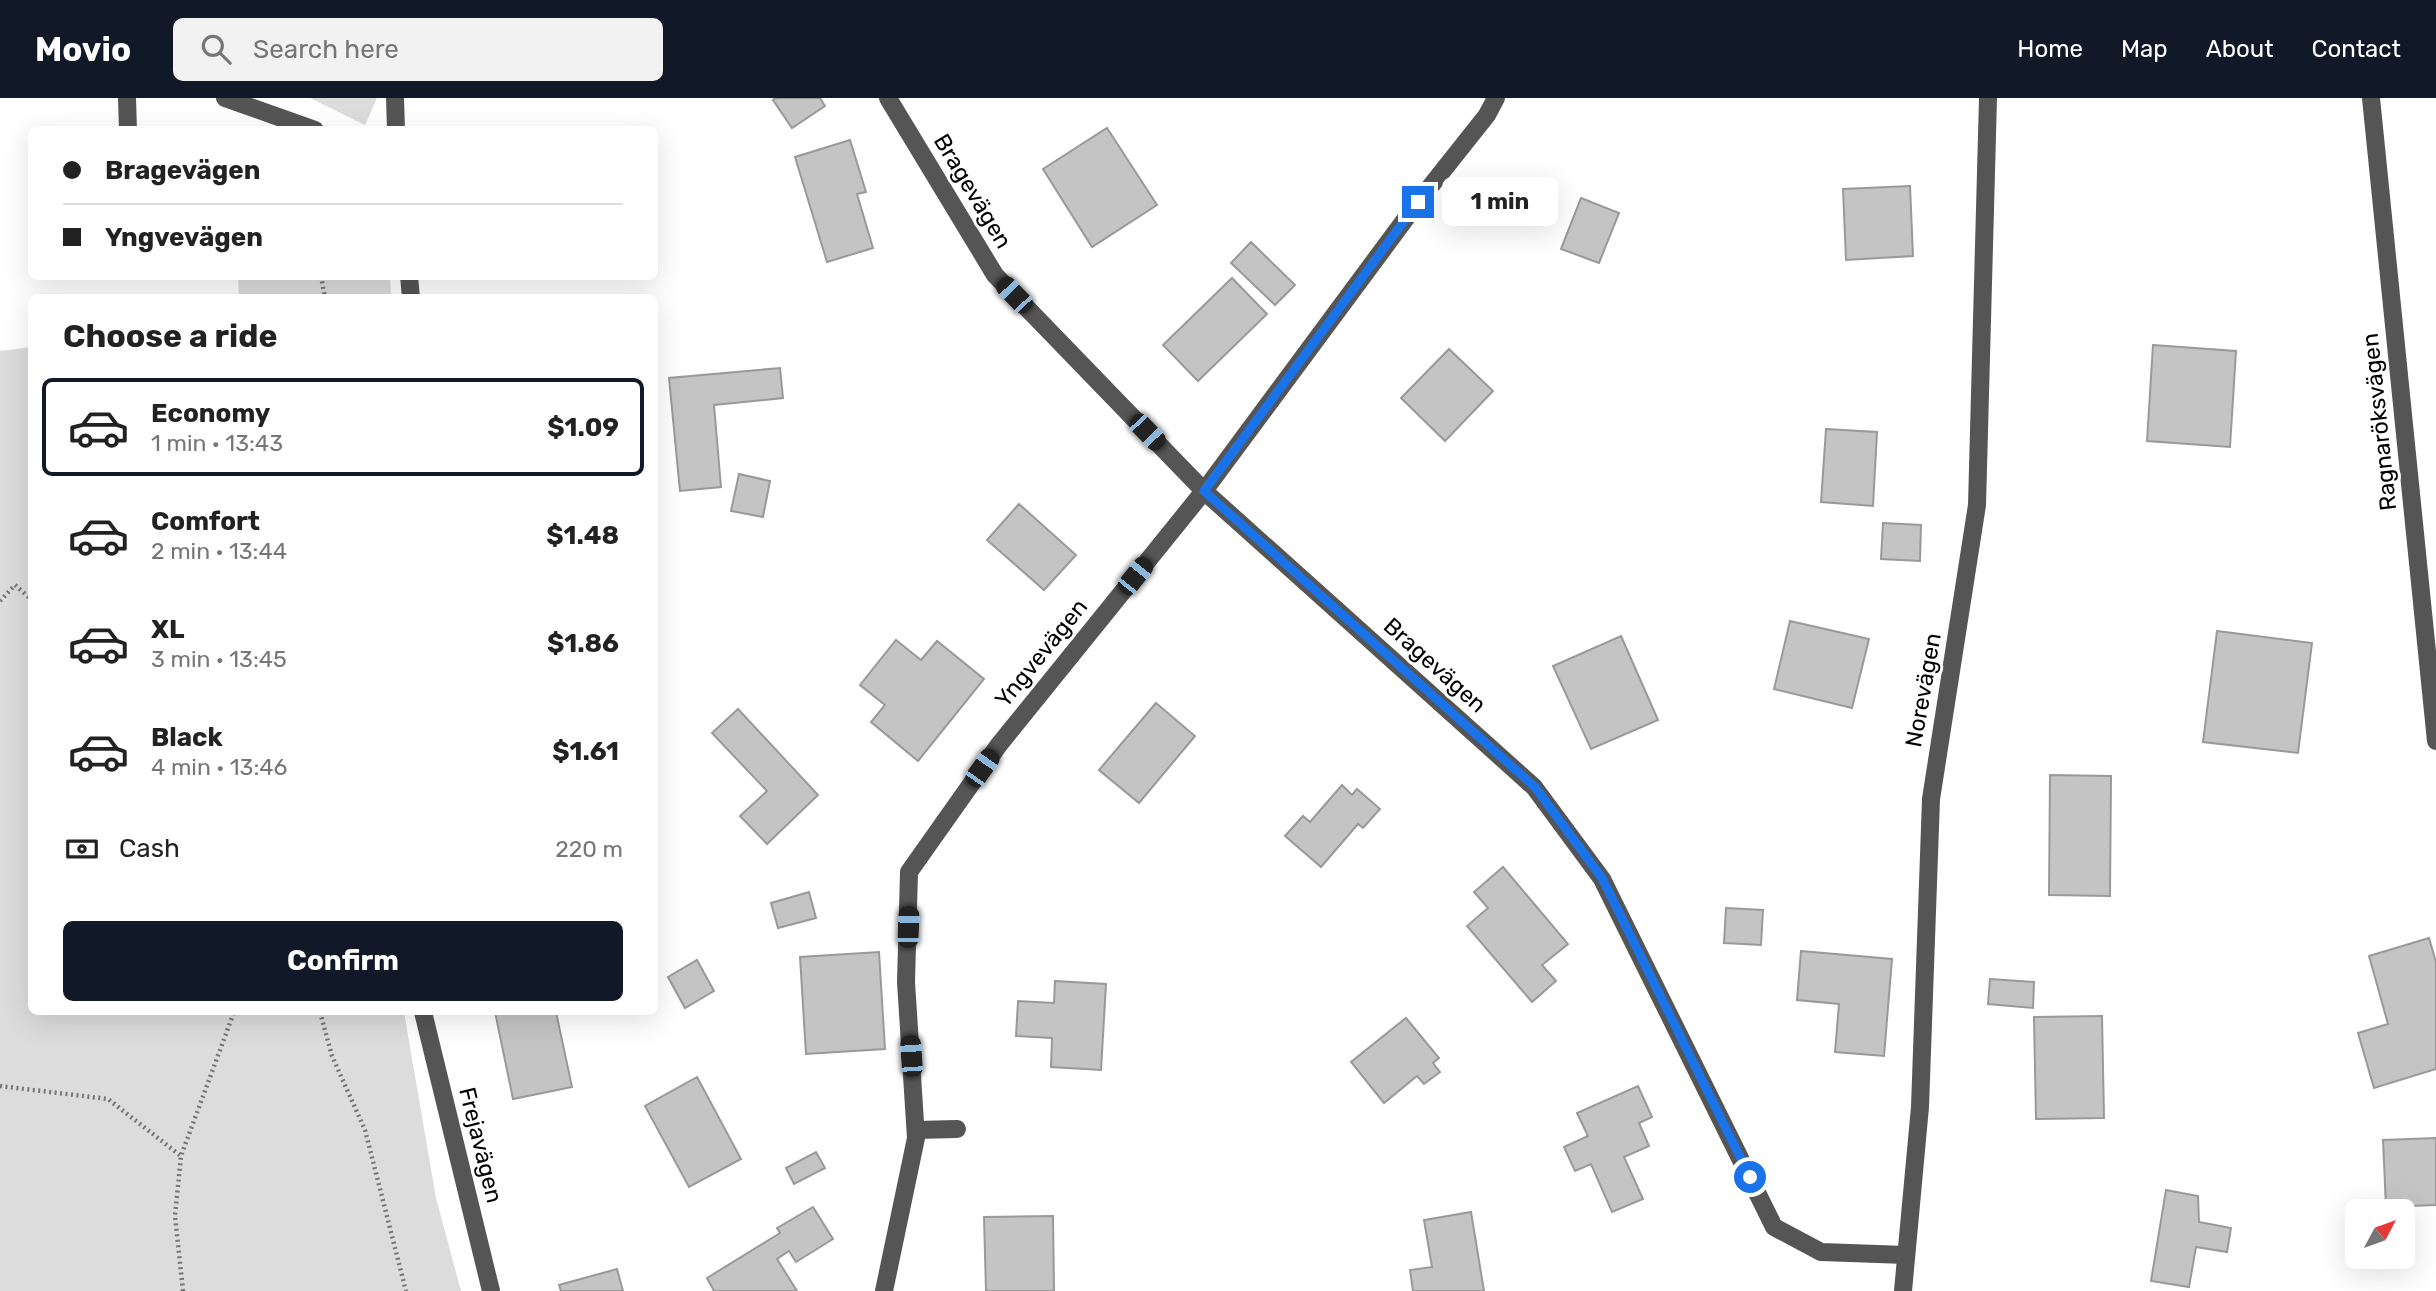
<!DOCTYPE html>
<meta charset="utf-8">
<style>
:root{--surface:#fff;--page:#f2f2f2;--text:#222;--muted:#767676;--line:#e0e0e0;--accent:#111827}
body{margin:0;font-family:Rubik,sans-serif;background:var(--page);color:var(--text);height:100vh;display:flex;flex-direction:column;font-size:26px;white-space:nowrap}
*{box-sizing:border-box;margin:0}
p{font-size:23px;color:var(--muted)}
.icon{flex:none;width:38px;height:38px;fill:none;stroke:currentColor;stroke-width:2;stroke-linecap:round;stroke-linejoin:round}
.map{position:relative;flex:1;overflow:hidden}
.side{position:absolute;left:28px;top:196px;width:630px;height:721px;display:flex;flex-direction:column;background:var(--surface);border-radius:10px;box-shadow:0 7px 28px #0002}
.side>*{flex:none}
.banner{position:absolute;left:28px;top:28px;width:630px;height:154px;border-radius:10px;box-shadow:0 7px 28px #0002;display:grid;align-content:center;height:154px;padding:0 35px;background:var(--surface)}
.needle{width:46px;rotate:49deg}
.fabs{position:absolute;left:2345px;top:1101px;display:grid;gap:14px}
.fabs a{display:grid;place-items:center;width:70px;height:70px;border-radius:10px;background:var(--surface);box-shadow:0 7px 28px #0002;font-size:35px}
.end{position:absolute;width:32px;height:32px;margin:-16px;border:9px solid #1a73e8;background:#fff;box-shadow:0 0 0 4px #fff}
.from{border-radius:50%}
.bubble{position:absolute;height:49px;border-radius:10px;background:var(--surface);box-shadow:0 7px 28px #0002;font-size:23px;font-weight:700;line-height:49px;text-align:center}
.car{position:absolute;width:21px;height:42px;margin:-21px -10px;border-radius:9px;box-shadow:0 0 5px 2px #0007;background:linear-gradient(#222 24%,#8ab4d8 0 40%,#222 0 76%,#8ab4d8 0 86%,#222 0)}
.banner b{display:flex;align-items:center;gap:24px;height:66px;font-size:26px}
.banner b+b{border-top:2px solid var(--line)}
.banner i{width:18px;height:18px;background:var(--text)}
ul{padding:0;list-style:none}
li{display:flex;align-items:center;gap:21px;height:98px;margin:0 14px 10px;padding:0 21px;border:4px solid transparent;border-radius:10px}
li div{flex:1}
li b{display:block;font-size:26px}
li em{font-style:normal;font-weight:700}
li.current{border-color:var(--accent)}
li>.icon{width:63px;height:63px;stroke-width:1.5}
h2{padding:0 35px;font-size:32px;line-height:84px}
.pay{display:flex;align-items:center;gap:18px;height:77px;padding:0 35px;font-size:26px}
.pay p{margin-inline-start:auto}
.action{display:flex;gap:14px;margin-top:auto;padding:14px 35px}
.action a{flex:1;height:80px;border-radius:10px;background:var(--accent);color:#fff;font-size:28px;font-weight:700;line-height:80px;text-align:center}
header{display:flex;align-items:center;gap:42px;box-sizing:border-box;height:98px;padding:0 35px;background:var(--accent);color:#fff}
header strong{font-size:33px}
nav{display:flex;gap:38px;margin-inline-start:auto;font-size:24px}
.search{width:490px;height:63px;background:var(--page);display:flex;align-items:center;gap:18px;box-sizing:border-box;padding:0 24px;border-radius:10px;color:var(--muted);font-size:26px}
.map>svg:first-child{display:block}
</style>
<header>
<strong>Movio</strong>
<div class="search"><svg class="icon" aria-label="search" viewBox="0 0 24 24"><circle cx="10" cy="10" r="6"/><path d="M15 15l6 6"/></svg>Search here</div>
<nav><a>Home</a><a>Map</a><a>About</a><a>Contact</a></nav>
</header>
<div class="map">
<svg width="2436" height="1193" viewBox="0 0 2436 1193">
<rect width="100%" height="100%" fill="#fff"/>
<g fill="#dcdcdc">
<polygon points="310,0 377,0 365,27"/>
<polygon points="238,179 390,179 391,199 239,199"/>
<polygon points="31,249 32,914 404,914 436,1100 461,1193 0,1193 0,253"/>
</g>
<g fill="#c4c4c4" stroke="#999" stroke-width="2">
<polygon points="775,0 820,0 825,8 792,30 773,2"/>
<polygon points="1107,30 1157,107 1092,149 1043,71"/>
<polygon points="850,42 866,94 857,96 873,150 827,164 795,59"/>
<polygon points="1910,88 1913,158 1846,162 1843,91"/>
<polygon points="1581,100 1619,115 1599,165 1561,151"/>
<polygon points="1251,144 1295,187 1275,207 1231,165"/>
<polygon points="1232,180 1267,216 1198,283 1163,247"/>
<polygon points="2153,247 2236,253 2230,349 2147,343"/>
<polygon points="1449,251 1493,293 1445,343 1401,300"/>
<polygon points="780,270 783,300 714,307 721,389 680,393 669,280"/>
<polygon points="1826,331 1877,334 1873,408 1821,404"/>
<polygon points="739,376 770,383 763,419 731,413"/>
<polygon points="1019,406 1076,457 1044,492 987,442"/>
<polygon points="1883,425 1921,427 1920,463 1881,461"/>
<polygon points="1790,523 1869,541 1852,610 1774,591"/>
<polygon points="2217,533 2312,545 2298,655 2203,644"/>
<polygon points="1621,538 1658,622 1591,651 1553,568"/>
<polygon points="896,542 921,562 937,543 984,581 918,663 871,624 885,607 860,587"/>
<polygon points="1156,605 1195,638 1139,705 1099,672"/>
<polygon points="738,611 818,697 767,746 740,718 767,693 712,635"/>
<polygon points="2050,677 2111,678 2110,798 2049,797"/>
<polygon points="1342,687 1352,697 1357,691 1380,711 1363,730 1358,726 1321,769 1285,738 1303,718 1310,724"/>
<polygon points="1503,769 1568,846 1542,867 1556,883 1532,904 1467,828 1488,810 1474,794"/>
<polygon points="809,794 816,820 778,830 771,805"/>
<polygon points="1726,810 1763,812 1761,847 1724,845"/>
<polygon points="2429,840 2436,864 2436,971 2374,990 2358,935 2388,926 2369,858"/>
<polygon points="1801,853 1892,861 1884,958 1835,954 1839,906 1797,902"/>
<polygon points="879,854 885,951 806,956 800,859"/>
<polygon points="697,862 714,893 685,910 668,879"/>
<polygon points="1990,881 2034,884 2033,910 1988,906"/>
<polygon points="1055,883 1106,886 1101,972 1051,969 1052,940 1016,938 1018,903 1054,905"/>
<polygon points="495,914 556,914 572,989 513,1001"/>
<polygon points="2102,918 2104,1020 2036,1021 2034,919"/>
<polygon points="1406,920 1439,960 1433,965 1440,974 1424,986 1417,978 1384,1005 1351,964"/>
<polygon points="697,979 741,1061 689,1089 645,1008"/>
<polygon points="1638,988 1652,1019 1639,1025 1649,1048 1624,1059 1643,1101 1612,1114 1591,1066 1575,1073 1564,1049 1588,1038 1577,1015"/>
<polygon points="2436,1040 2436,1107 2386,1109 2383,1042"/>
<polygon points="816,1054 825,1070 794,1086 786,1070"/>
<polygon points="2166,1092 2198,1098 2199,1124 2231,1130 2227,1154 2196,1149 2189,1189 2151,1183"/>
<polygon points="813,1109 833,1141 796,1164 789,1153 777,1161 797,1193 714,1193 707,1180 780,1135 777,1130"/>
<polygon points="1471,1114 1484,1193 1413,1193 1410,1172 1432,1169 1424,1122"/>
<polygon points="1053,1118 1054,1193 986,1193 984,1119"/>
<polygon points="617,1171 623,1193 561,1193 559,1187"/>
</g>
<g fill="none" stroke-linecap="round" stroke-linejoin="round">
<g stroke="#777" stroke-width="4.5" stroke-dasharray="2 3.5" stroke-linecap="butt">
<polyline points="321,178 325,200"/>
<polyline points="0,503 15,487 32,502"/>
<polyline points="320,914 332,958 365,1032 406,1193"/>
<polyline points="0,988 108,1001 181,1058"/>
<polyline points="183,1193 175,1118 181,1058 234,914"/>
</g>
<g stroke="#555" stroke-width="18">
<polyline points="127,0 128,32"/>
<polyline points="225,0 315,32"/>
<polyline points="395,0 396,32"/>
<polyline points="888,0 995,177 1204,393 1534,689 1602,781 1774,1129 1821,1154 1906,1157"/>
<polyline points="2371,0 2436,643"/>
<polyline points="409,178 411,200"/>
<polyline points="423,914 491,1193"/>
<polyline points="916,1032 957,1031"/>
<polyline points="884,1193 916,1040 906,884 909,774 998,648 1204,393 1418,104 1487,17 1496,0"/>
<polyline points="1903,1193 1920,1009 1931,701 1977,407 1988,0"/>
</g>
</g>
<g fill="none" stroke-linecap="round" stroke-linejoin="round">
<polyline stroke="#1a73e8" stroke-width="9" points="1418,104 1204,393 1535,689 1602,780 1750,1079"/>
</g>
<g text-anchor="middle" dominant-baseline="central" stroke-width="6" stroke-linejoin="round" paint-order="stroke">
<g font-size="23" fill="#000" stroke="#fff">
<text transform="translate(973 93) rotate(59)">Bragevägen</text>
<text transform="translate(2379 324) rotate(-96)">Ragnaröksvägen</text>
<text transform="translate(1041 555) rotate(-51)">Yngvevägen</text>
<text transform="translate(1435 567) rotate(42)">Bragevägen</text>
<text transform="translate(1923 592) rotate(-80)">Norevägen</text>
<text transform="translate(481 1047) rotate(76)">Frejavägen</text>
</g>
</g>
</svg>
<div class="fabs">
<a><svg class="needle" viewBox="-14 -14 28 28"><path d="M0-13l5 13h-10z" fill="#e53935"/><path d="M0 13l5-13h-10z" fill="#767676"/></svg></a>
</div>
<i class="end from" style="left:1750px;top:1079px"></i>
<i class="end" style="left:1418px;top:104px"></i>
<div class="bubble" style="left:1442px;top:79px;width:116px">1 min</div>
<i class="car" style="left:1014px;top:197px;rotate:316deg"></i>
<i class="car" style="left:1147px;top:334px;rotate:136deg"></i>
<i class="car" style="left:1135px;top:478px;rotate:39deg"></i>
<i class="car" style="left:982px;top:670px;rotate:35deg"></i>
<i class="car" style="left:908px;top:829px;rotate:2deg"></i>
<i class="car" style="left:911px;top:958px;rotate:356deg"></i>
<div class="banner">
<b><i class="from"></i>Bragevägen</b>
<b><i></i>Yngvevägen</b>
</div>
<section class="side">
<h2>Choose a ride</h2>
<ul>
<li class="current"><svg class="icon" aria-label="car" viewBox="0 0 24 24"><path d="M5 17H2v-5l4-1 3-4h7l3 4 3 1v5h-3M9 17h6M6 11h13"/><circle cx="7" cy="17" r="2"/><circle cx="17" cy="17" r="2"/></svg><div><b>Economy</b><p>1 min · 13:43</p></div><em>$1.09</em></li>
<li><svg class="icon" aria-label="car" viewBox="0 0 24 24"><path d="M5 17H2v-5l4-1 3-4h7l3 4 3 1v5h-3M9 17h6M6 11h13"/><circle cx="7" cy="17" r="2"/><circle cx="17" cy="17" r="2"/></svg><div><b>Comfort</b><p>2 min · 13:44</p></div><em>$1.48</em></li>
<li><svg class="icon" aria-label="car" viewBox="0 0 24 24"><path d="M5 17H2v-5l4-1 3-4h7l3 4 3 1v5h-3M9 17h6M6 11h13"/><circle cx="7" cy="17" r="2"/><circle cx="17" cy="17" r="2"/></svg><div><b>XL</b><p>3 min · 13:45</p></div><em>$1.86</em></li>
<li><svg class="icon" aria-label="car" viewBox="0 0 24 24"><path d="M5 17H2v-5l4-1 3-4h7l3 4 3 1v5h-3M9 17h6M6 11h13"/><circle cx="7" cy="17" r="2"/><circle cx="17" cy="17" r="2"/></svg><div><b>Black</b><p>4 min · 13:46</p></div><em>$1.61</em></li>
</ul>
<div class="pay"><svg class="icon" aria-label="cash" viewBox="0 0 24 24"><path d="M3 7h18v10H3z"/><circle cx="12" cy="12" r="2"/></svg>Cash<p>220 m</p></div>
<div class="action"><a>Confirm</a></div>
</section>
</div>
